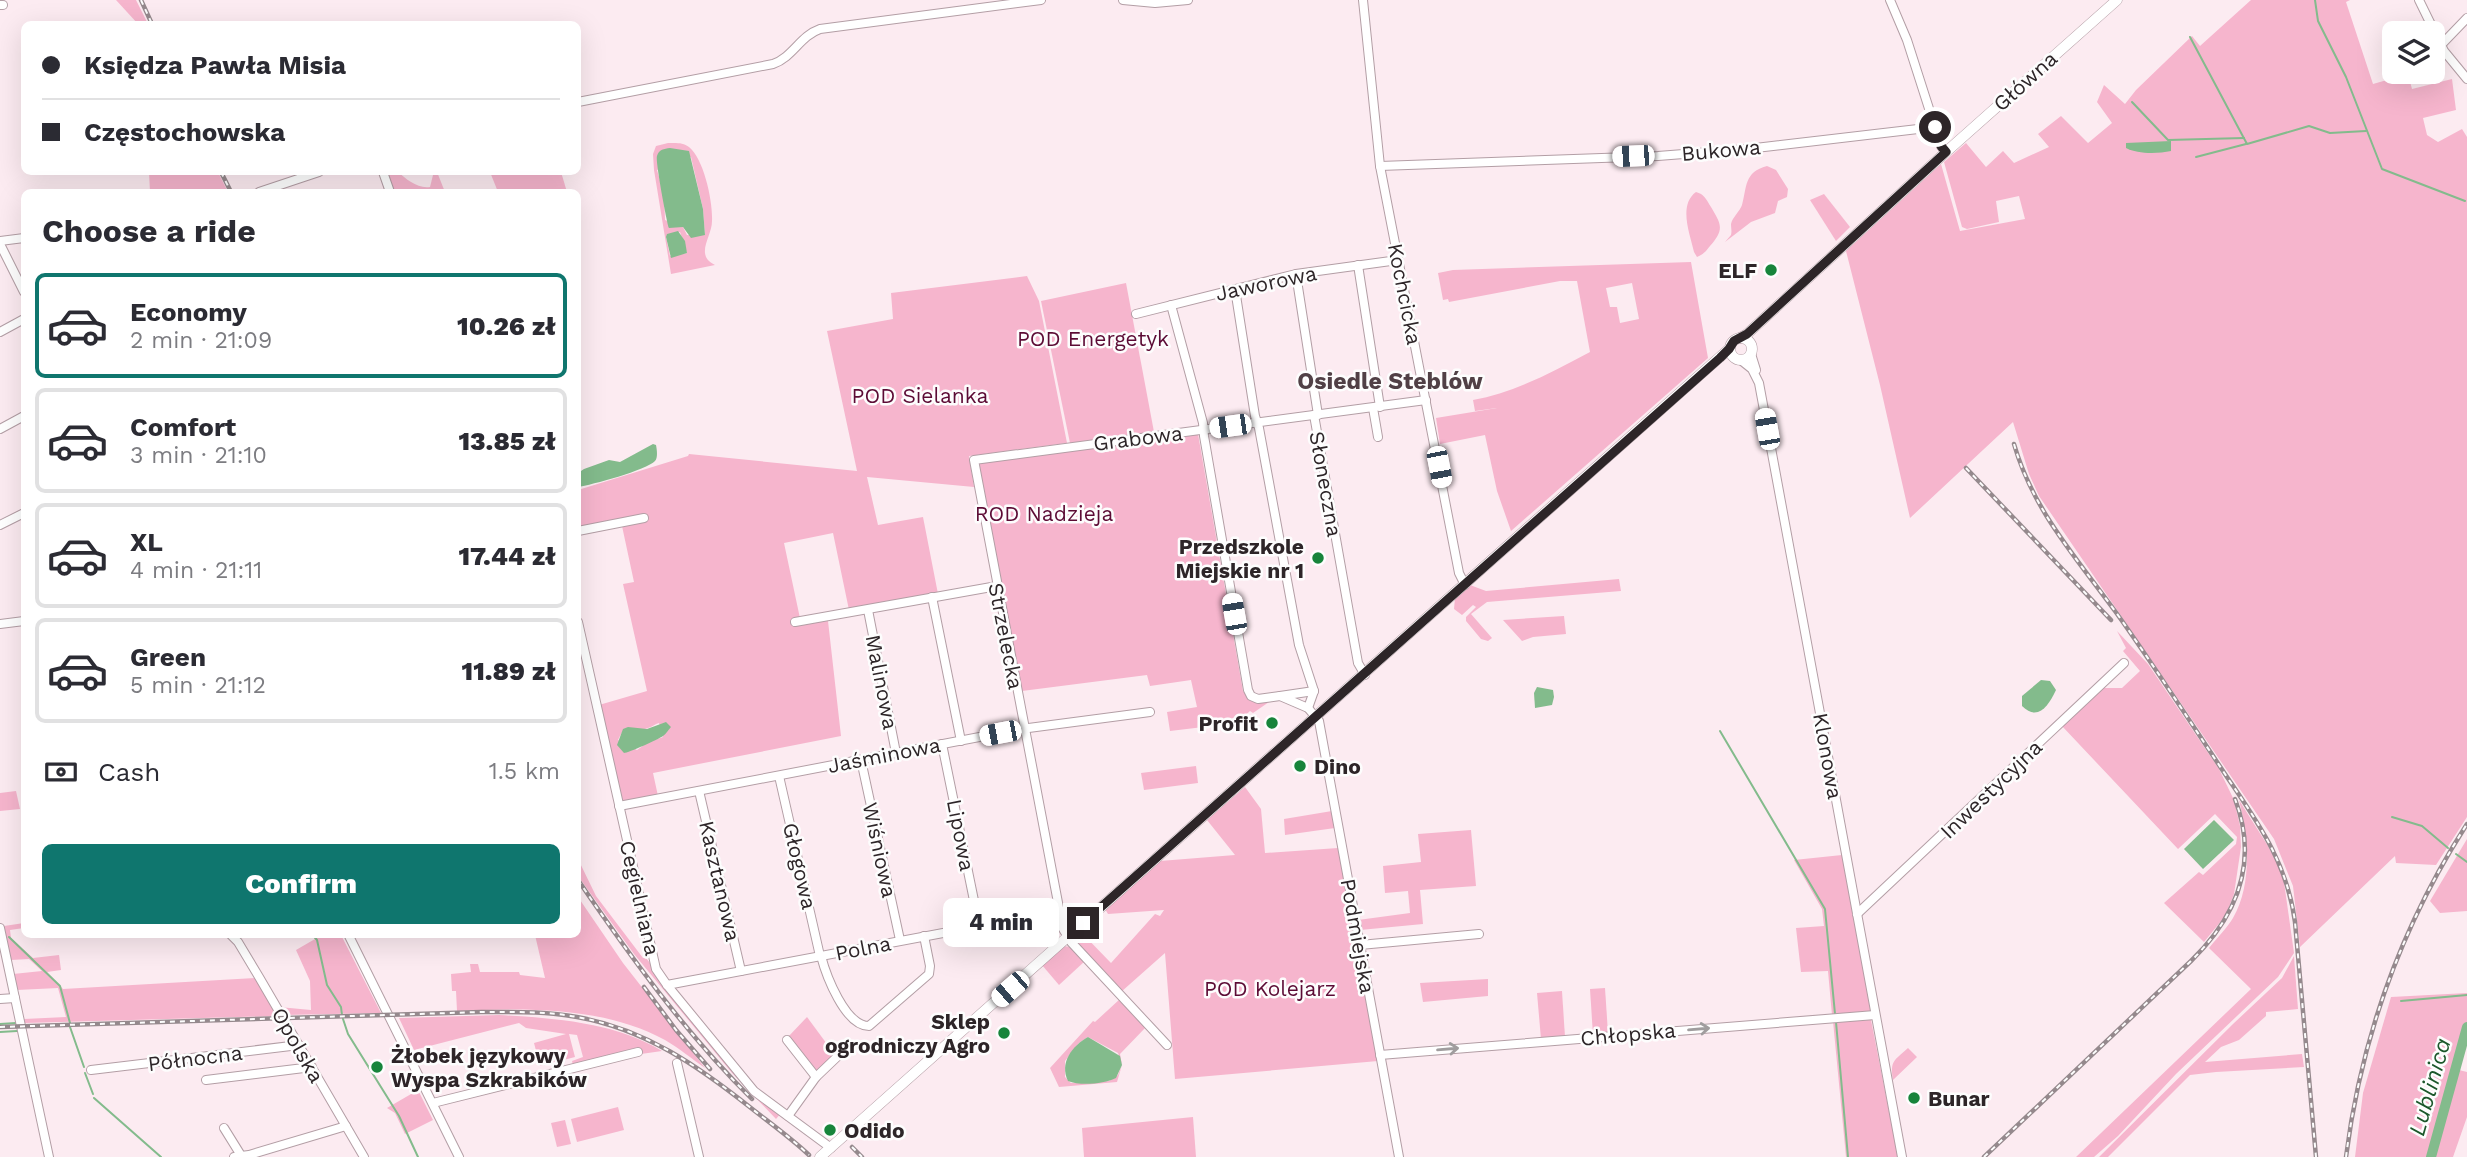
<!DOCTYPE html>
<meta charset="utf-8">
<style>
:root{--surface:#fff;--page:#f7f7f7;--text:#2b2b33;--muted:#7c7c81;--line:#e1e1e2;--accent:#0f766e}
body{margin:0;font-family:"Work Sans",sans-serif;background:var(--page);color:var(--text);height:100vh;display:flex;flex-direction:column;font-size:26px;white-space:nowrap}
*{box-sizing:border-box;margin:0}
p{font-size:23px;color:var(--muted)}
.icon{flex:none;width:38px;height:38px;fill:none;stroke:currentColor;stroke-width:2;stroke-linecap:round;stroke-linejoin:round}
.map{position:relative;flex:1;overflow:hidden}
.details{position:absolute;left:21px;top:189px;width:560px;height:749px;display:flex;flex-direction:column;background:var(--surface);border-radius:10px;box-shadow:0 7px 28px #0002}
.details>*{flex:none}
.hud{position:absolute;left:21px;top:21px;width:560px;height:154px;border-radius:10px;box-shadow:0 7px 28px #0002;display:grid;align-content:center;height:154px;padding:0 21px;background:var(--surface)}
.fabs{position:absolute;left:2382px;top:21px;display:grid;gap:14px}
.fabs a{display:grid;place-items:center;width:63px;height:63px;border-radius:10px;background:var(--surface);box-shadow:0 7px 28px #0002;font-size:35px}
.end{position:absolute;width:32px;height:32px;margin:-16px;border:9px solid #2d2528;background:#fff;box-shadow:0 0 0 4px #fff}
.from{border-radius:50%}
.bubble{position:absolute;height:49px;border-radius:10px;background:var(--surface);box-shadow:0 7px 28px #0002;font-size:23px;font-weight:800;line-height:49px;text-align:center}
.car{position:absolute;width:21px;height:42px;margin:-21px -10px;border-radius:9px;box-shadow:0 0 5px 2px #0007;background:linear-gradient(#fff 24%,#345 0 40%,#fff 0 76%,#345 0 86%,#fff 0)}
.hud b{display:flex;align-items:center;gap:24px;height:66px;font-size:26px}
.hud b+b{border-top:2px solid var(--line)}
.hud i{width:18px;height:18px;background:var(--text)}
ul{padding:0;list-style:none}
li{display:flex;align-items:center;gap:21px;height:105px;margin:0 14px 10px;padding:0 7px;border:4px solid var(--line);border-radius:10px}
li div{flex:1}
li b{display:block;font-size:26px}
li em{font-style:normal;font-weight:800}
li.selected{border-color:var(--accent)}
li>.icon{width:63px;height:63px;stroke-width:1.5}
h2{padding:0 21px;font-size:32px;line-height:84px}
.pay{display:flex;align-items:center;gap:18px;height:77px;padding:0 21px;font-size:26px}
.pay p{margin-inline-start:auto}
.button{display:flex;gap:14px;margin-top:auto;padding:14px 21px}
.button a{flex:1;height:80px;border-radius:10px;background:var(--accent);color:#fff;font-size:28px;font-weight:800;line-height:80px;text-align:center}
.map>svg:first-child{display:block}
</style>
<div class="map">
<svg width="2467" height="1157" viewBox="0 0 2467 1157">
<rect width="100%" height="100%" fill="#fcebf1"/>
<g fill="#f6b5cd" fill-rule="evenodd">
<polygon points="116,0 136,0 148,24 138,24"/>
<polygon points="2251,0 2350,0 2346,2 2373,84 2408,74 2412,89 2452,79 2456,110 2423,118 2427,135 2438,142 2462,129 2467,137 2467,817 2436,865 2396,863 2395,856 2300,947 2293,886 2274,839 2039,496 2029,474 2013,422 1910,518 1880,385 1846,251 1941,164 1960,231 2025,219 2019,196 1996,201 1999,222 1967,229 1962,227 1944,162 1966,143 1986,167 2003,151 2014,163 2049,147 2038,134 2061,116 2088,143 2112,123 2097,102 2104,85 2125,104 2136,90 2192,36 2200,46"/>
<path d="M668 143C675 143 683 142 689 147 704 159 713 202 712 221 712 232 704 243 705 253 706 260 710 262 715 265L671 274 654 170 653 154 656 146ZM691 157 703 209 705 235H687L683 227 665 220 664 194 657 170ZM680 232 687 253 670 256 666 237Z"/>
<path d="M1767 166 1776 170 1788 189 1787 197 1778 201 1775 213 1751 222 1725 242 1731 235C1732 231 1731 228 1731 224 1732 218 1740 211 1742 205 1747 187 1744 172 1767 166Z"/>
<polygon points="149,172 218,172 228,192 150,192"/>
<path d="M386 172H398C406 179 418 189 430 187L433 175 437 172 445 192H392Z"/>
<polygon points="490,172 561,172 567,192 498,192"/>
<path d="M1696 192C1704 194 1706 199 1711 207 1721 224 1725 229 1710 246 1706 251 1704 254 1697 257L1694 252C1690 234 1678 205 1696 192Z"/>
<polygon points="1824,194 1850,227 1836,241 1810,200"/>
<path d="M1691 262 1708 358 1511 531 1497 491 1485 435 1440 444 1436 418 1497 408 1475 411 1473 400C1513 393 1553 372 1590 352L1577 281H1560L1449 302 1448 299 1443 300 1438 273 1453 270ZM1632 283 1639 319 1620 323 1617 307H1610L1606 288Z"/>
<path d="M1027 276 1039 301 1067 443 969 456 974 487 867 477 878 525 923 517 938 594 849 610 833 533 784 543 801 623 828 621 841 736 653 773 658 796 621 803 599 705 647 691 623 584 634 582 622 526 644 521 578 529V490L688 456 689 454 857 471 827 331 893 319 891 293ZM659 723 663 737 648 742 637 750 618 740C628 718 631 734 648 728 652 727 655 724 659 723Z"/>
<polygon points="1126,283 1154,432 1070,443 1041,301"/>
<polygon points="1198,434 1243,691 1246,694 1280,700 1269,702 1253,713 1250,711 1237,723 1170,731 1167,712 1197,707 1191,680 1150,686 1147,675 1022,691 977,464 980,462"/>
<polygon points="1619,579 1621,591 1487,602 1471,614 1492,638 1488,641 1481,639 1466,621 1466,617 1476,607 1473,605 1462,615 1454,609 1455,598 1470,585 1486,591"/>
<polygon points="1564,616 1566,634 1533,637 1522,641 1503,620"/>
<polygon points="2117,631 2148,664 2219,769 2234,800 2240,826 2241,847 2234,894 2226,915 2204,942 2164,903 2199,872 2203,875 2236,844 2237,837 2215,814 2178,849 2062,726 2103,688 2122,688 2140,671 2123,651 2126,648"/>
<polygon points="1196,766 1198,783 1144,790 1141,773"/>
<polygon points="1245,787 1261,809 1265,853 1338,848 1378,1061 1175,1079 1165,953 1121,992 1074,944 1075,936 1080,931 1111,963 1155,914 1160,916 1164,910 1108,914 1105,909 1160,861 1235,855 1207,820"/>
<polygon points="16,791 20,809 0,811 0,793"/>
<path d="M2239 800 2268 846 2283 875 2294 953 2278 977 2176 1074 2118 1136 2094 1157H2076L2251 989 2209 948C2217 938 2227 928 2233 918 2253 883 2248 837 2239 800Z"/>
<polygon points="1332,811 1335,828 1285,835 1284,819"/>
<polygon points="1471,830 1476,886 1420,890 1423,924 1360,930 1358,920 1410,913 1408,891 1385,893 1383,866 1421,862 1418,834"/>
<polygon points="2467,839 2467,911 2440,913 2430,901"/>
<polygon points="1842,855 1871,1011 1832,1015 1828,971 1801,972 1796,928 1824,926 1822,909 1794,860"/>
<polygon points="578,859 596,896 643,958 646,958 740,1078 781,1113 776,1119 732,1073 634,954 578,876"/>
<path d="M578 897 623 963 705 1068C692 1059 679 1048 665 1040 602 1006 525 1008 457 1011L456 991H452L451 974 471 972 470 964H478L480 972H519L520 975 545 978 535 935 578 934Z"/>
<polygon points="24,923 24,928 10,930 11,938 33,958 59,955 61,970 47,972 63,989 255,978 278,1016 25,1023 24,1019 66,1017 58,988 17,990 13,974 42,971 29,959 11,960 4,926"/>
<polygon points="311,935 341,935 381,1013 284,1015 279,1007 311,1010 310,981 296,950 315,939"/>
<polygon points="1062,946 1072,947 1085,961 1059,985 1042,965"/>
<polygon points="2294,956 2298,1009 2266,1012 2266,1016 2239,1040 2221,1047 2205,1062 2302,1054 2304,1067 2216,1072 2190,1075 2108,1157 2099,1157 2233,1024 2282,978"/>
<polygon points="1488,979 1488,996 1423,1002 1420,983"/>
<polygon points="1605,988 1608,1033 1593,1035 1590,989"/>
<polygon points="1562,991 1565,1037 1541,1039 1537,993"/>
<polygon points="2467,993 2467,1028 2455,1069 2467,1072 2467,1117 2453,1157 2355,1157 2363,1093 2391,997"/>
<path d="M1120 999 1146 1027 1120 1054 1122 1065 1117 1082 1059 1087 1050 1068 1093 1021 1095 1022ZM1088 1037 1118 1053 1122 1065 1118 1075 1109 1081 1071 1083 1065 1077V1061L1079 1043Z"/>
<path d="M499 1015C553 1018 615 1022 662 1051L641 1054 639 1047 573 1065 572 1061 583 1057 577 1035 569 1034 575 1057 540 1066 534 1043 566 1034 526 1028 519 1023 414 1050 399 1018Z"/>
<polygon points="807,1017 838,1059 820,1079 788,1037"/>
<polygon points="1871,1020 1898,1157 1846,1157 1833,1021"/>
<path d="M1908 1048 1917 1057 1893 1080C1890 1060 1894 1061 1908 1048Z"/>
<polygon points="418,1090 433,1120 405,1134 395,1113 387,1108"/>
<polygon points="618,1107 624,1130 577,1142 571,1119"/>
<polygon points="1193,1117 1196,1157 1084,1157 1082,1128"/>
<polygon points="565,1120 571,1144 557,1147 551,1123"/>
</g>
<g fill="#83bb8c">
<path d="M2171 141V151C2157 154 2137 154 2126 148V143Z"/>
<path d="M670 148 689 151 703 209 705 235 691 238 683 227 669 228C667 223 655 160 657 156 659 149 664 149 670 148Z"/>
<polygon points="678,231 685,241 687,253 671,258 666,237 667,234"/>
<path d="M653 444 656 445C657 450 658 458 655 461 647 470 591 485 578 487V473L584 469 609 460 620 462Z"/>
<path d="M2041 680 2050 681 2056 690C2049 705 2038 722 2022 706V696Z"/>
<polygon points="1537,687 1553,690 1554,697 1552,705 1535,708 1534,693"/>
<path d="M666 722 671 727C668 730 666 734 663 736 659 739 628 753 624 753L617 745 623 729 628 727 647 729Z"/>
<polygon points="2214,820 2234,840 2203,869 2184,849"/>
<path d="M1088 1037 1120 1056 1122 1065 1116 1078C1104 1084 1080 1086 1068 1081 1059 1063 1072 1046 1088 1037Z"/>
</g>
<g fill="none" stroke-linecap="round" stroke-linejoin="round">
<g stroke="#83bb8c" stroke-width="2">
<polyline points="2315,0 2318,21 2346,77 2382,169 2465,201"/>
<polyline points="2190,37 2247,144 2309,126 2330,133 2366,131"/>
<polyline points="2132,102 2168,140 2244,138"/>
<polyline points="2196,157 2246,144"/>
<polyline points="1720,731 1825,909 1835,1014"/>
<polyline points="2392,817 2422,826 2448,848"/>
<polyline points="2456,854 2467,862"/>
<polyline points="312,934 317,940 327,985 341,1007 342,1015"/>
<polyline points="9,937 60,986 70,1023"/>
<polyline points="2401,1001 2467,995"/>
<polyline points="343,1019 348,1034 399,1116 418,1157"/>
<polyline points="1836,1022 1848,1157"/>
<polyline points="0,1024 16,1023"/>
<polyline points="70,1027 84,1067"/>
<polyline points="0,1032 17,1031"/>
<polyline points="85,1073 93,1094"/>
<polyline points="94,1098 161,1157"/>
</g>
<polyline stroke="#83bb8c" stroke-width="10" points="2431,1157 2467,1027"/>
<defs>
<g id="minor">
<polyline points="1123,0 1155,3 1188,0"/>
<polyline points="1363,0 1380,166 1459,573 1465,585"/>
<polyline points="1890,0 1907,40 1941,146 1946,152"/>
<polyline points="2419,0 2444,51 2467,79"/>
<polyline points="0,5 3,5"/>
<polyline points="2441,45 2467,18"/>
<path d="M578 102 773 64C793 57 800 36 820 29L1041 0"/>
<polyline points="1380,166 1658,156 1747,149 1935,127"/>
<polyline points="383,172 390,192"/>
<polyline points="259,192 319,172"/>
<polyline points="0,241 24,238"/>
<polyline points="0,244 24,292"/>
<polyline points="1358,265 1380,407"/>
<polyline points="1296,274 1318,415"/>
<polyline points="1235,289 1255,416 1259,428 1299,645 1314,691 1308,708"/>
<polyline points="1171,305 1203,423 1204,436 1248,690 1251,696 1258,699 1280,696 1308,708 1319,721 1399,1157"/>
<polyline points="1136,314 1296,274 1398,260"/>
<polyline points="0,332 24,319"/>
<polyline points="1751,354 1756,370"/>
<polyline points="1742,361 1752,369 1759,383 1902,1157"/>
<polyline points="1373,408 1378,437"/>
<polyline points="1314,415 1358,663 1365,675"/>
<polyline points="0,429 24,416"/>
<polyline points="0,525 24,513"/>
<polyline points="578,531 644,518"/>
<polyline points="932,597 961,741"/>
<polyline points="868,610 896,753"/>
<polyline points="578,622 656,969 667,985 754,1091 831,1148"/>
<polyline points="795,622 997,586"/>
<polyline points="0,624 24,621"/>
<polyline points="1280,696 1314,691"/>
<polyline points="942,744 979,925"/>
<polyline points="861,760 900,940"/>
<polyline points="779,776 820,956"/>
<polyline points="699,791 741,971"/>
<polyline points="619,806 1021,729 1150,712"/>
<polyline points="1857,914 2124,663"/>
<polyline points="0,928 49,1157"/>
<polyline points="230,934 238,942 259,977 364,1157"/>
<polyline points="348,934 459,1157"/>
<polyline points="1360,945 1479,934"/>
<path d="M821 956C826 975 845 1026 869 1026L929 974 930 966 924 936"/>
<polyline points="667,985 1060,911"/>
<polyline points="0,999 15,998"/>
<polyline points="787,1040 816,1077 788,1116"/>
<polyline points="1167,1045 1071,942 1063,929 974,460 1426,400"/>
<polyline points="1380,1055 1875,1015"/>
<polyline points="677,1063 699,1157"/>
<polyline points="91,1070 299,1045"/>
<polyline points="816,1077 837,1057"/>
<polyline points="206,1080 312,1067"/>
<polyline points="433,1103 638,1052"/>
<polyline points="224,1128 242,1157"/>
<polyline points="234,1157 249,1155 346,1126"/>
</g>
<g id="major">
<circle cx="1741" cy="349" r="11"/>
<polyline points="1740,338 1747,334 1946,152 2117,0"/>
<polyline points="820,1157 1729,349"/>
</g>
</defs>
<use href="#minor" stroke="#b39ea5" stroke-width="10"/>
<use href="#major" stroke="#b39ea5" stroke-width="11"/>
<use href="#minor" stroke="#fff" stroke-width="8"/>
<use href="#major" stroke="#fff" stroke-width="10"/>
<defs>
<g id="rail">
<polyline points="141,0 152,24"/>
<polyline points="221,172 231,192"/>
<path d="M2014 444C2033 510 2075 556 2115 611 2153 664 2189 720 2225 774 2258 823 2287 862 2295 922L2316 1157"/>
<polyline points="1966,468 2111,620"/>
<path d="M578 880C630 956 686 1034 752 1099"/>
<polyline points="644,987 676,1030 710,1069"/>
<path d="M0 1027 481 1012C513 1012 546 1011 577 1017 645 1029 698 1066 751 1108 770 1123 791 1138 809 1155"/>
<polyline points="852,1147 862,1157"/>
<path d="M1984 1157 2191 961C2237 916 2259 862 2235 799"/>
<path d="M2346 1157C2361 1038 2402 925 2467 824"/>
</g>
</defs>
<use href="#rail" stroke="#95898d" stroke-width="4.5"/>
<use href="#rail" stroke="#fdfdfd" stroke-width="2" stroke-dasharray="5" stroke-linecap="butt"/>
</g>
<defs><path id="oneway-shaft" d="M-6 0H5M1.5-3L5.5 0L1.5 3" fill="none" stroke-width="1.6" stroke-linecap="round" stroke-linejoin="round" transform="scale(1.75)"/></defs>
<g stroke="#a09d9e">
<use href="#oneway-shaft" transform="translate(1699 1029) rotate(-5)"/>
<use href="#oneway-shaft" transform="translate(1448 1049) rotate(-5)"/>
</g>
<g fill="none" stroke-linecap="round" stroke-linejoin="round">
<polyline stroke="#2d2528" stroke-width="9" points="1083,923 1720,358 1729,349 1734,341 1747,334 1934,163 1946,152 1941,146 1935,127"/>
</g>
<g fill="#17843b" stroke="#fdfdfd" stroke-width="2.5">
<circle cx="1771" cy="270" r="7"/>
<circle cx="1318" cy="558" r="7"/>
<circle cx="1272" cy="723" r="7"/>
<circle cx="1300" cy="766" r="7"/>
<circle cx="1004" cy="1033" r="7"/>
<circle cx="377" cy="1067" r="7"/>
<circle cx="1914" cy="1098" r="7"/>
<circle cx="830" cy="1130" r="7"/>
</g>
<g text-anchor="middle" dominant-baseline="central" stroke-width="5" stroke-linejoin="round" paint-order="stroke">
<g font-size="21" fill="#2d2528" stroke="#fdfdfd">
<text transform="translate(2025 81) rotate(-42)">Główna</text>
<text transform="translate(1721 150) rotate(-5)">Bukowa</text>
<text transform="translate(1266 283) rotate(-12)">Jaworowa</text>
<text transform="translate(1405 294) rotate(79)">Kochcicka</text>
<text transform="translate(1138 438) rotate(-7)">Grabowa</text>
<text transform="translate(1326 484) rotate(80)">Słoneczna</text>
<text transform="translate(1006 636) rotate(79)">Strzelecka</text>
<text transform="translate(882 682) rotate(79)">Malinowa</text>
<text transform="translate(884 755) rotate(-11)">Jaśminowa</text>
<text transform="translate(1828 756) rotate(80)">Klonowa</text>
<text transform="translate(1991 789) rotate(-44)">Inwestycyjna</text>
<text transform="translate(961 835) rotate(79)">Lipowa</text>
<text transform="translate(880 850) rotate(78)">Wiśniowa</text>
<text transform="translate(800 866) rotate(77)">Głogowa</text>
<text transform="translate(720 881) rotate(77)">Kasztanowa</text>
<text transform="translate(640 898) rotate(77)">Cegielniana</text>
<text transform="translate(1358 936) rotate(80)">Podmiejska</text>
<text transform="translate(863 948) rotate(-11)">Polna</text>
<text transform="translate(1628 1034) rotate(-5)">Chłopska</text>
<text transform="translate(298 1045) rotate(60)">Opolska</text>
<text transform="translate(195 1058) rotate(-7)">Północna</text>
</g>
<g font-size="21" font-weight="bold" fill="#2d2528" stroke="#fdfdfd" text-anchor="end">
<text x="1757" y="270">ELF</text>
<text x="1304" y="546">Przedszkole<tspan x="1304" dy="24">Miejskie nr 1</tspan></text>
<text x="1258" y="723">Profit</text>
<text x="1314" y="766" text-anchor="start">Dino</text>
<text x="990" y="1021">Sklep<tspan x="990" dy="24">ogrodniczy Agro</tspan></text>
<text x="391" y="1055" text-anchor="start">Żłobek językowy<tspan x="391" dy="24">Wyspa Szkrabików</tspan></text>
<text x="1928" y="1098" text-anchor="start">Bunar</text>
<text x="844" y="1130" text-anchor="start">Odido</text>
</g>
<g font-size="21" fill="#5c0b35" stroke="#fdfdfd">
<text x="1093" y="338">POD Energetyk</text>
<text x="920" y="395">POD Sielanka</text>
<text x="1044" y="513">ROD Nadzieja</text>
<text x="1270" y="988">POD Kolejarz</text>
</g>
<g font-size="23" font-weight="bold" fill="#514046" stroke="#fdfdfd">
<text x="1390" y="381">Osiedle Steblów</text>
</g>
<g font-size="23" font-style="italic" fill="#1c572b" stroke="#fdfdfd">
<text transform="translate(2430 1087) rotate(-74)">Lublinica</text>
</g>
</g>
</svg>
<div class="fabs">
<a><svg class="icon" aria-label="layers" viewBox="0 0 24 24"><path d="M12 4l9 5-9 5-9-5zM3 14l9 5 9-5"/></svg></a>
</div>
<i class="end from" style="left:1935px;top:127px"></i>
<i class="end" style="left:1083px;top:923px"></i>
<div class="bubble" style="left:943px;top:898px;width:116px">4 min</div>
<i class="car" style="left:1633px;top:156px;rotate:268deg"></i>
<i class="car" style="left:1230px;top:426px;rotate:262deg"></i>
<i class="car" style="left:1767px;top:429px;rotate:350deg"></i>
<i class="car" style="left:1439px;top:467px;rotate:169deg"></i>
<i class="car" style="left:1234px;top:614px;rotate:350deg"></i>
<i class="car" style="left:1000px;top:733px;rotate:259deg"></i>
<i class="car" style="left:1010px;top:989px;rotate:229deg"></i>
<div class="hud">
<b><i class="from"></i>Księdza Pawła Misia</b>
<b><i></i>Częstochowska</b>
</div>
<section class="details">
<h2>Choose a ride</h2>
<ul>
<li class="selected"><svg class="icon" aria-label="car" viewBox="0 0 24 24"><path d="M5 17H2v-5l4-1 3-4h7l3 4 3 1v5h-3M9 17h6M6 11h13"/><circle cx="7" cy="17" r="2"/><circle cx="17" cy="17" r="2"/></svg><div><b>Economy</b><p>2 min · 21:09</p></div><em>10.26 zł</em></li>
<li><svg class="icon" aria-label="car" viewBox="0 0 24 24"><path d="M5 17H2v-5l4-1 3-4h7l3 4 3 1v5h-3M9 17h6M6 11h13"/><circle cx="7" cy="17" r="2"/><circle cx="17" cy="17" r="2"/></svg><div><b>Comfort</b><p>3 min · 21:10</p></div><em>13.85 zł</em></li>
<li><svg class="icon" aria-label="car" viewBox="0 0 24 24"><path d="M5 17H2v-5l4-1 3-4h7l3 4 3 1v5h-3M9 17h6M6 11h13"/><circle cx="7" cy="17" r="2"/><circle cx="17" cy="17" r="2"/></svg><div><b>XL</b><p>4 min · 21:11</p></div><em>17.44 zł</em></li>
<li><svg class="icon" aria-label="car" viewBox="0 0 24 24"><path d="M5 17H2v-5l4-1 3-4h7l3 4 3 1v5h-3M9 17h6M6 11h13"/><circle cx="7" cy="17" r="2"/><circle cx="17" cy="17" r="2"/></svg><div><b>Green</b><p>5 min · 21:12</p></div><em>11.89 zł</em></li>
</ul>
<div class="pay"><svg class="icon" aria-label="cash" viewBox="0 0 24 24"><path d="M3 7h18v10H3z"/><circle cx="12" cy="12" r="2"/></svg>Cash<p>1.5 km</p></div>
<div class="button"><a>Confirm</a></div>
</section>
</div>
